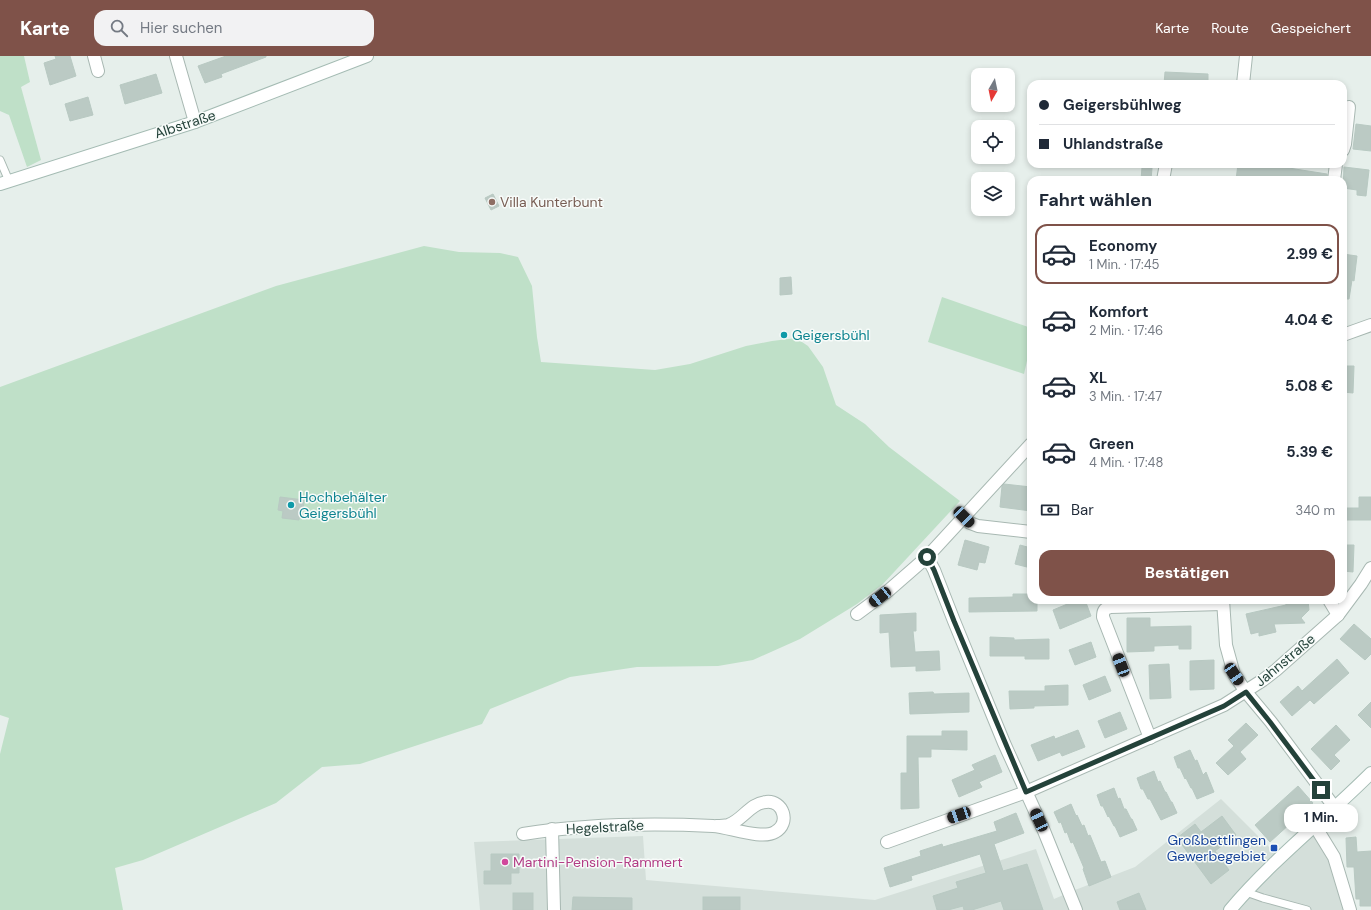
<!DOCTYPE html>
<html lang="de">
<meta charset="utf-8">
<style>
:root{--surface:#fff;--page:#f2f2f3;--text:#1f2937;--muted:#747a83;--line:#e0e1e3;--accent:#7f5249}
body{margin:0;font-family:"DM Sans",sans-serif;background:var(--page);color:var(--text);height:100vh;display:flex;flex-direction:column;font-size:15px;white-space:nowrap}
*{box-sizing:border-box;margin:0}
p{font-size:13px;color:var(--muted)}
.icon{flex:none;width:22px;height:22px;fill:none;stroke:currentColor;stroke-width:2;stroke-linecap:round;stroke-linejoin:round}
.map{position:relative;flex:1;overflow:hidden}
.sheet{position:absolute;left:1027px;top:120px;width:320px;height:428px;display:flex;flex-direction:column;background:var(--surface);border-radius:12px;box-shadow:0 2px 6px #0003}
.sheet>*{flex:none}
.hud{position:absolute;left:1027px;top:24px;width:320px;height:88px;border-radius:12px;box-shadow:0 2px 6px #0003;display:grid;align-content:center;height:88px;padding:0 12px;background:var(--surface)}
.needle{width:26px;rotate:189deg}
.buttons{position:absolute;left:971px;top:12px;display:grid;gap:8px}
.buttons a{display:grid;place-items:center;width:44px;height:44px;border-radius:8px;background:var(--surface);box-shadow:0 2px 6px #0003;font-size:20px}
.end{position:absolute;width:18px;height:18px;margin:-9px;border:5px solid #24423a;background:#fff;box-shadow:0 0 0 2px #fff}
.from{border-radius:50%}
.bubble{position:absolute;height:28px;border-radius:12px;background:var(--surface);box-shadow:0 2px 6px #0003;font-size:13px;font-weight:700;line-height:28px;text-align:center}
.car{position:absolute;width:12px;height:24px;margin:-12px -6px;border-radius:5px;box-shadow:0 0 3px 1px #0007;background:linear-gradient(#222 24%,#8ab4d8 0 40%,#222 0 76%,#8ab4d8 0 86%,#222 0)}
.hud b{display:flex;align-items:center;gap:14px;height:38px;font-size:15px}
.hud b+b{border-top:1px solid var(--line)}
.hud i{width:10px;height:10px;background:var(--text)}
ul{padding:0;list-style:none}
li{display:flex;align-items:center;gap:12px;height:60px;margin:0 8px 6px;padding:0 4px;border:2px solid transparent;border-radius:12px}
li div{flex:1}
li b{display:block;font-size:15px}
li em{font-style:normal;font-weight:700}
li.on{border-color:var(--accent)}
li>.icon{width:36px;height:36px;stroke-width:1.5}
h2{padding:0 12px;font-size:18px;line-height:48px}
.pay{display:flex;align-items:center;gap:10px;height:44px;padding:0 12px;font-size:15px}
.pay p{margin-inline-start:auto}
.button{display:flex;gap:8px;margin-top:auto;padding:8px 12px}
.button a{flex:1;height:46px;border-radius:12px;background:var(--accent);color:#fff;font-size:16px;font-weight:700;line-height:46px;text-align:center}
header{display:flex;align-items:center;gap:24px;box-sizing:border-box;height:56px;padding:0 20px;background:var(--accent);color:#fff}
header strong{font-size:19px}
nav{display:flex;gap:22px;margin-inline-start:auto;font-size:14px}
.search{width:280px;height:36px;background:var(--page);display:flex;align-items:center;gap:10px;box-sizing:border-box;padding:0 14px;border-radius:12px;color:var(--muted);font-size:15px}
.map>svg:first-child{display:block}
</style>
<header>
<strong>Karte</strong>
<div class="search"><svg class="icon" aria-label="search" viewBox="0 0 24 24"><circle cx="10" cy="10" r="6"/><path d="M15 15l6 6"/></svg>Hier suchen</div>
<nav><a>Karte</a><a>Route</a><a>Gespeichert</a></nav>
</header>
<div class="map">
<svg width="1371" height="854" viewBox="0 0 1371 854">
<rect width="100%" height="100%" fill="#e6efeb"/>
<polygon fill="#d4dfda" points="1221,743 1276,798 1315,762 1355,854 480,854 474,786 643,780 646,824 875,844 1036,793 1054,843 1075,834 1135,811"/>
<g fill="#bfe0c8">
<polygon points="0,0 24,0 30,26 21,31 41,104 27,111 9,59 0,55"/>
<polygon points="424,190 459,196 500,197 518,201 532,230 537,281 541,306 655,314 690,308 746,290 772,285 796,282 808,290 823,311 836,349 865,368 889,391 960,445 883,528 857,548 800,583 753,604 718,610 637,611 570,621 490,653 482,668 360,708 322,711 276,747 143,804 115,812 123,854 0,854 0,698 9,662 0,659 0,331 276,230"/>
<polygon points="942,241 1031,272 1031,287 1024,318 928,286"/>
</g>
<g fill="#bbcac4" stroke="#b8c9c2">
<polygon points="55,0 70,0 76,20 50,29 44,7 56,3"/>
<polygon points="226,0 266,0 266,1 221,18 222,21 205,27 198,10"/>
<polygon points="1165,16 1208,18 1208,28 1164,28"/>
<polygon points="156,18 162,37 125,48 120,29"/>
<polygon points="88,41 93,59 70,65 65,48"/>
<polygon points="1356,68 1371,70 1371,95 1353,93"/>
<polygon points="1238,108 1263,108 1327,118 1327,124 1236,124"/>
<polygon points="1142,111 1152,112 1151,124 1141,124"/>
<polygon points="1344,111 1369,114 1366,140 1357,139 1357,134 1343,132"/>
<polygon points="493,138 499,150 491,154 485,142"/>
<polygon points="1343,198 1357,200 1354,225 1352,224 1349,243 1343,243"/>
<polygon points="791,221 792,238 780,239 780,222"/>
<polygon points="1343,310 1354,310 1353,337 1343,336"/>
<polygon points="1004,428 1031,431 1031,455 1000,451 1002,430"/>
<polygon points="280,441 304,444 303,454 300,454 299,464 282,462 283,455 278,454"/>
<polygon points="1359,441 1371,441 1371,464 1343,464 1343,452 1359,452"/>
<polygon points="965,484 989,491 985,507 979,506 977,514 958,509"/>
<polygon points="1020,489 1031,492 1031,512 1015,508"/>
<polygon points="1343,489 1354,489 1353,516 1343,515"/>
<polygon points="1013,538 1031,538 1031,544 1037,544 1037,555 969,556 969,542 1013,541"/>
<polygon points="1077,544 1085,544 1091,560 1060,573 1053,554"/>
<polygon points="1286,544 1308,544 1309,554 1301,562 1305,567 1274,568 1276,576 1259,580 1259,576 1251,578 1246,558 1286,549"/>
<polygon points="916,557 916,575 913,575 915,596 939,595 940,614 916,615 916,610 891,611 889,576 880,577 880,559"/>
<polygon points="1127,562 1150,562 1150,571 1191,570 1191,593 1179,593 1179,589 1154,590 1154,595 1127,596"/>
<polygon points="1354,568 1371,583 1371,598 1365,604 1340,583"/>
<polygon points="990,581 1014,582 1014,584 1049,583 1049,603 1025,603 1025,600 990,600"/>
<polygon points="1091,586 1096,601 1075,609 1069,594"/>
<polygon points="1337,603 1349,617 1314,648 1310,644 1292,660 1280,646 1298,630 1302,635"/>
<polygon points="1214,604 1214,633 1190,634 1190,605"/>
<polygon points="1169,608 1171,642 1150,643 1149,609"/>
<polygon points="1105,620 1111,635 1089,644 1083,629"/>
<polygon points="1068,629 1068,649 1034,650 1034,652 1010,653 1009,635 1045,635 1045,630"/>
<polygon points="933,636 934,638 969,637 969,656 910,658 909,637"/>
<polygon points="1371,646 1371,672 1358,659"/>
<polygon points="1120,656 1127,673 1105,682 1098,665"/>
<polygon points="1246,667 1258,679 1240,696 1246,703 1228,719 1216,707 1234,690 1228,684"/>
<polygon points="1336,669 1350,684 1334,699 1340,705 1331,714 1311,693"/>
<polygon points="1078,674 1085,691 1062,700 1060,696 1038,705 1031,689 1054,680 1055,683"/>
<polygon points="942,675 967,675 967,694 931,693 931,701 918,701 919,752 901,753 901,717 907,717 907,680 942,680"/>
<polygon points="1190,694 1195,705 1197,704 1203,719 1206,716 1214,736 1197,743 1192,732 1191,732 1186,722 1185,723 1180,712 1178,712 1174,701"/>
<polygon points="995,699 1002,716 979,726 982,731 959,741 952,724 975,714 972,709"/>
<polygon points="1154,715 1158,726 1160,725 1165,736 1166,736 1171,746 1172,746 1177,757 1161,764 1150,743 1148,743 1143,733 1141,733 1137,722"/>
<polygon points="1298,730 1313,747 1270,786 1255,769"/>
<polygon points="1114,732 1118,743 1120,742 1124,753 1126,753 1131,763 1132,763 1137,774 1120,781 1115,770 1114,770 1109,760 1108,761 1103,750 1101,750 1097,739"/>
<polygon points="1071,748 1076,760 1077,759 1082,770 1084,769 1088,780 1090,779 1101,806 1105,805 1111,821 1089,830 1083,813 1084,812 1073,786 1071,787 1067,776 1065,777 1061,766 1059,767 1054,756"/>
<polygon points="1016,757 1024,777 994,788 1003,815 1027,808 1043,854 1004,854 1001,845 972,854 964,854 963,850 948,854 937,854 933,840 958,832 956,826 986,817 980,798 911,820 912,824 890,831 884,812 921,800 920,795 942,788 943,791 997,775 994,766"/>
<polygon points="1222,760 1236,779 1215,795 1229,814 1211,828 1177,782 1195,768 1201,776"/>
<polygon points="1356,781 1357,796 1371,795 1371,850 1360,850 1360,843 1356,843 1354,811 1347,811 1346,782"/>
<polygon points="491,798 519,798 519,817 511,817 511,828 484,828 484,815 491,815"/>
<rect x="513" y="837" width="20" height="17"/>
<polygon points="1139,837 1146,854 1120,854 1117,846"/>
<polygon points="573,841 632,842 632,854 572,854"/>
<rect x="703" y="841" width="37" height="13"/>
</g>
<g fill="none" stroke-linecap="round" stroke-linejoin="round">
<defs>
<g id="lane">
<polyline points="0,104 9,125"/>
<polyline points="1246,836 1263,842 1307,854"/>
</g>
<g id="street">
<polyline points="94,0 98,15"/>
<polyline points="176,0 195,66"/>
<polyline points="1243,28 1246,0"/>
<polyline points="1343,94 1345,88 1349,51"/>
<polyline points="1163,124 1166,108"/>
<polyline points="1334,124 1336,108"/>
<polyline points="1343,279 1371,269"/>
<polyline points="964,461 970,467 978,470 1031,476"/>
<polyline points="927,501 934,514 954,565 1004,687 1044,775 1076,854"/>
<polyline points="1223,544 1226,589 1234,618 1246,636 1271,666 1335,752"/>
<polyline points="1329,544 1338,559"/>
<polyline points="857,558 888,535 927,501 1031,388"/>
<path d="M1150 682 1103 561C1103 555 1104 553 1110 551L1223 548"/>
<polyline points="1315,770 1334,801 1350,854"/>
<polyline points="552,773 554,854"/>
<path d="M523 778C586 768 650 767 713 770 729 771 762 784 775 776 791 767 783 744 766 746 750 747 742 765 728 769 724 770 719 770 716 770"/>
<polyline points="887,786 1026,736 1224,649 1263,624 1276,614 1338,559 1361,528 1371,512"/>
</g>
<g id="secondary">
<polyline points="0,128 195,66 367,0"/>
<path d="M1230 854C1272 804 1325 763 1371 717"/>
</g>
</defs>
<use href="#lane" stroke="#a8b8b2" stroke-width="9"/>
<use href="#street" stroke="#a8b8b2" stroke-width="14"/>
<use href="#secondary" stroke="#a4bbb3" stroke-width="14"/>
<use href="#lane" stroke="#fff" stroke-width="7"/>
<use href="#street" stroke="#fff" stroke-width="12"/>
<use href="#secondary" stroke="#fff" stroke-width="12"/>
</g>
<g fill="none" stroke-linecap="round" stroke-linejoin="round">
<polyline stroke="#24423a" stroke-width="5" points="927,501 934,514 954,565 1026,736 1224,650 1246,636 1270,666 1321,734"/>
</g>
<circle fill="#8d6e63" stroke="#f7fbf9" stroke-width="1.5" cx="492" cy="146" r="4"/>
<g fill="#0f9aa8" stroke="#f7fbf9" stroke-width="1.5">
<circle cx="784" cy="279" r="4"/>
<circle cx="291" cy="449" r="4"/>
</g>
<rect fill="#1a4fb4" stroke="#f7fbf9" stroke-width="1.5" x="1270" y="788" width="8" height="8" rx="2"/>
<circle fill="#d1479c" stroke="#f7fbf9" stroke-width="1.5" cx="505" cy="806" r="4"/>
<g text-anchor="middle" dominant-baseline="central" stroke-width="3" stroke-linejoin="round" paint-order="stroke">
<g font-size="14" fill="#24423a" stroke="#f7fbf9">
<text transform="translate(185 68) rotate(-18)">Albstraße</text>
<text transform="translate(1285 604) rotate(-40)">Jahnstraße</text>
<text transform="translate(605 771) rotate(-3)">Hegelstraße</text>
</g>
<g font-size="14" fill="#785e54" stroke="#f7fbf9" text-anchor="start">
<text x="500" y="146">Villa Kunterbunt</text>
</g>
<g font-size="14" fill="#0d838f" stroke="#f7fbf9" text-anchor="start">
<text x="792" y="279">Geigersbühl</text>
<text x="299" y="441">Hochbehälter<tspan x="299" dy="16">Geigersbühl</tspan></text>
</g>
<g font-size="14" fill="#164399" stroke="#f7fbf9" text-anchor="end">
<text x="1266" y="784">Großbettlingen<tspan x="1266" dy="16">Gewerbegebiet</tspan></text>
</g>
<g font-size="14" fill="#b23c85" stroke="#f7fbf9" text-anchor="start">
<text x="513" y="806">Martini-Pension-Rammert</text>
</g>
</g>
</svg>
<div class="buttons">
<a><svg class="needle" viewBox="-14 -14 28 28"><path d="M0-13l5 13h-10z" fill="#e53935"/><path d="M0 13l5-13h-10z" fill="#747a83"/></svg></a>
<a><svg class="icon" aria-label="locate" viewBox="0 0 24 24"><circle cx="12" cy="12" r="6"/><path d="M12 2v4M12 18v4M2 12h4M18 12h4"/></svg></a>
<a><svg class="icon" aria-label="layers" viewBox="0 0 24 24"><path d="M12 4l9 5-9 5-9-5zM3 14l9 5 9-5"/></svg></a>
</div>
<i class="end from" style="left:927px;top:501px"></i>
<i class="end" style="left:1321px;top:734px"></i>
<div class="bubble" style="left:1284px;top:748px;width:74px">1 Min.</div>
<i class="car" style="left:964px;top:461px;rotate:135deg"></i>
<i class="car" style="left:880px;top:541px;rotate:232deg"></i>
<i class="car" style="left:1121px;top:609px;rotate:339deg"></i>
<i class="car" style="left:1234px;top:618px;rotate:146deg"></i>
<i class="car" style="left:959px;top:759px;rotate:251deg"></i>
<i class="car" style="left:1039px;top:764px;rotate:335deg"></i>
<div class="hud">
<b><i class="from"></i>Geigersbühlweg</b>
<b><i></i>Uhlandstraße</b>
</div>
<section class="sheet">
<h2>Fahrt wählen</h2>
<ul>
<li class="on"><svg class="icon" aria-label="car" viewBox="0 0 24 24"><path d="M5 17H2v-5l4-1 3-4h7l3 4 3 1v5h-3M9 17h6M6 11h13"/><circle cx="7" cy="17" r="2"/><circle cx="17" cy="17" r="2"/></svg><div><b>Economy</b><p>1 Min. · 17:45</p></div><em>2.99 €</em></li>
<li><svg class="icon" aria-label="car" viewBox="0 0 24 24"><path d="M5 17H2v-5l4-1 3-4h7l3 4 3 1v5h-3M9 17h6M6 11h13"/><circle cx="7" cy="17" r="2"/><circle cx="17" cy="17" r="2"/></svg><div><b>Komfort</b><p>2 Min. · 17:46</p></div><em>4.04 €</em></li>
<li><svg class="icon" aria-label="car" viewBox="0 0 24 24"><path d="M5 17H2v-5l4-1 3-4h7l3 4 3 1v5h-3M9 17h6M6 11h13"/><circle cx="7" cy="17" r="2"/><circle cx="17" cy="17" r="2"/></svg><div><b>XL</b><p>3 Min. · 17:47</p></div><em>5.08 €</em></li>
<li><svg class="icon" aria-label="car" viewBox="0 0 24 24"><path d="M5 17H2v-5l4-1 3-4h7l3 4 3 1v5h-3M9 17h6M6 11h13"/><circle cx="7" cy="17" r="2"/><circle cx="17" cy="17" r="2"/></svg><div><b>Green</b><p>4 Min. · 17:48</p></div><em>5.39 €</em></li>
</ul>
<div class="pay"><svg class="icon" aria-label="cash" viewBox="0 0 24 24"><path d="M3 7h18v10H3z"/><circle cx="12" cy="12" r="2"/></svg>Bar<p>340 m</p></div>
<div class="button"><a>Bestätigen</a></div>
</section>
</div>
